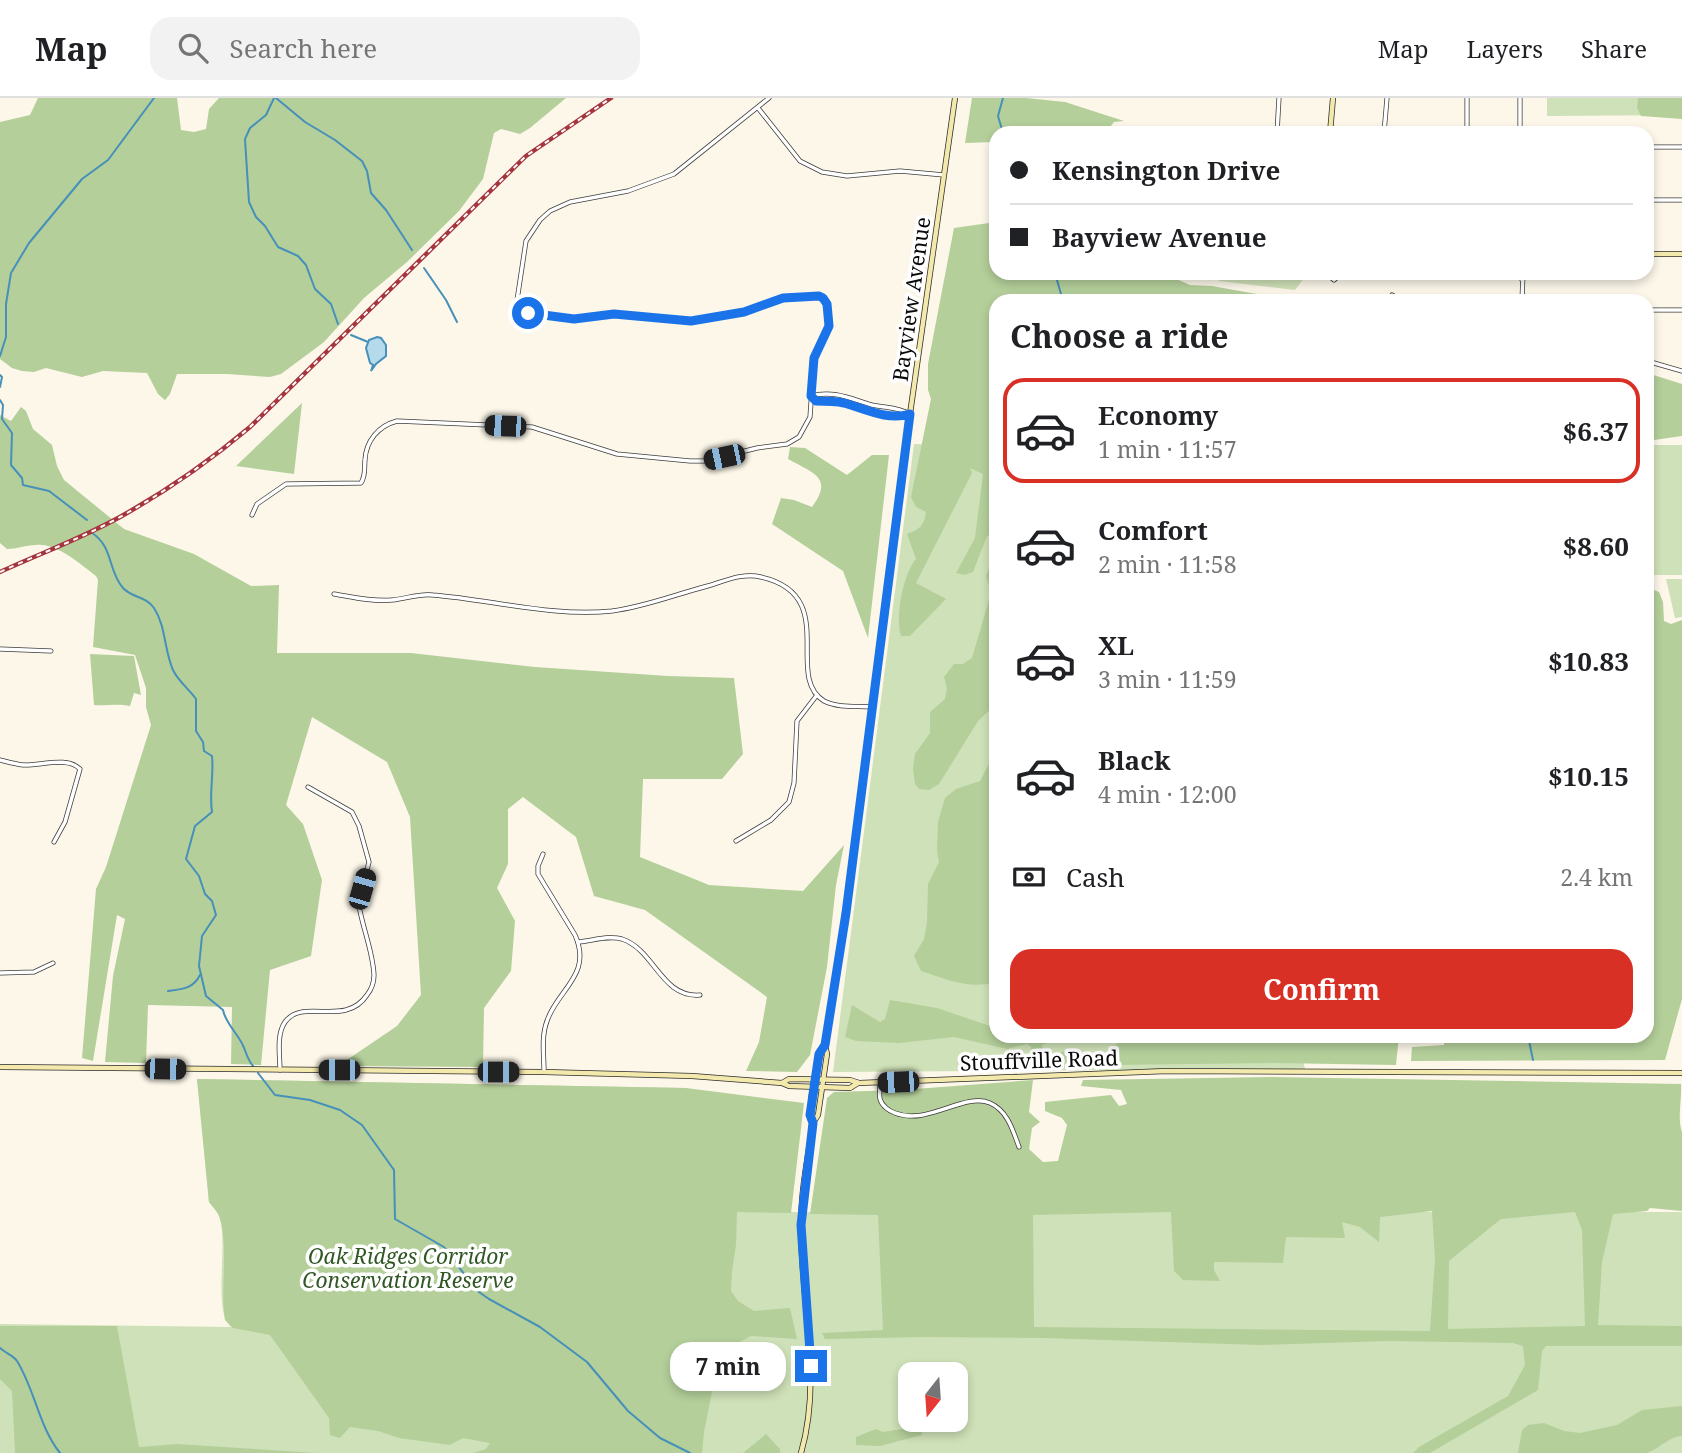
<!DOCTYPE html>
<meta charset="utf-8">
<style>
:root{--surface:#fff;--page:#f2f2f2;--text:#202124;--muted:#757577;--line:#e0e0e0;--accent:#d93025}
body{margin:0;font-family:"Noto Serif",serif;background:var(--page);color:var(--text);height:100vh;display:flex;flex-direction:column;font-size:26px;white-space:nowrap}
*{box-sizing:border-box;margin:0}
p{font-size:23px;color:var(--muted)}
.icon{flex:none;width:38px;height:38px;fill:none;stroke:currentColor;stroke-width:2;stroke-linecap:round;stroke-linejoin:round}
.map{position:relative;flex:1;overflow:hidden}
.sheet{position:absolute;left:989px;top:196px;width:665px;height:749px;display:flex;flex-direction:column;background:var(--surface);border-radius:21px;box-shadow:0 4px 10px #0003}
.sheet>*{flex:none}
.banner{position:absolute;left:989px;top:28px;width:665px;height:154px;border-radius:21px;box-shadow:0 4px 10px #0003;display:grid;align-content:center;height:154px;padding:0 21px;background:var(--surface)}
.needle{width:46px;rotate:197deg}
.buttons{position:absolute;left:898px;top:1264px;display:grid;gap:14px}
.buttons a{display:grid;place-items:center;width:70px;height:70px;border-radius:14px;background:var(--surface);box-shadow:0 4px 10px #0003;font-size:35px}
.end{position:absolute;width:32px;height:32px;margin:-16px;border:9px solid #1a73e8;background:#fff;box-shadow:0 0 0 4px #fff}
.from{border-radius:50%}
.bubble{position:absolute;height:49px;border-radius:21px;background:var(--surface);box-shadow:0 4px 10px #0003;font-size:23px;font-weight:700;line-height:49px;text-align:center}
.car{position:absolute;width:21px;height:42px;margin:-21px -10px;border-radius:9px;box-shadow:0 0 5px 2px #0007;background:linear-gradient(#222 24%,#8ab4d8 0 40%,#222 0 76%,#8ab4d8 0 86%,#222 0)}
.banner b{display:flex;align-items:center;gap:24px;height:66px;font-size:26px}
.banner b+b{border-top:2px solid var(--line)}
.banner i{width:18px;height:18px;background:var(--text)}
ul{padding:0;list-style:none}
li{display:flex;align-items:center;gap:21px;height:105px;margin:0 14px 10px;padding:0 7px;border:4px solid transparent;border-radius:21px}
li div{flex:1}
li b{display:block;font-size:26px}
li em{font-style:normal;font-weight:700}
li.on{border-color:var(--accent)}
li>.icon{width:63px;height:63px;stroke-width:1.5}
h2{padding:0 21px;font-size:32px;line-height:84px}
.pay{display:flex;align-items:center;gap:18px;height:77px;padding:0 21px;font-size:26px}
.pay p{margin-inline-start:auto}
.action{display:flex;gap:14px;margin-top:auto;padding:14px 21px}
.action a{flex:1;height:80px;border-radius:21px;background:var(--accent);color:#fff;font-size:28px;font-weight:700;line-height:80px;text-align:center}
header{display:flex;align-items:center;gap:42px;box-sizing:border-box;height:98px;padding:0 35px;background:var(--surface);border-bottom:2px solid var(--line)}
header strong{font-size:33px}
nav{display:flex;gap:38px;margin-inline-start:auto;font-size:24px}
.search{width:490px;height:63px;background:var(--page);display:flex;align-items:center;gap:18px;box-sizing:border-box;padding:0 24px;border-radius:21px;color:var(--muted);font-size:26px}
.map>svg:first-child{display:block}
</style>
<header>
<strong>Map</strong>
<div class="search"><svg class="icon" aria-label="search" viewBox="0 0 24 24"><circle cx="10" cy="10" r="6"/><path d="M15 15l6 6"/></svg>Search here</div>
<nav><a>Map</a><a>Layers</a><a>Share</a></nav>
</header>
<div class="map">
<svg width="1682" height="1355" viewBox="0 0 1682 1355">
<rect width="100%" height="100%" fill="#fcf7e9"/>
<g fill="#cfe1b8" fill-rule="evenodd">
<polygon points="1547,0 1682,0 1682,17 1547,18"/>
<polygon points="1221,175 1308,175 1295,192 1219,183"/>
<polygon points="914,346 996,348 996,938 1297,938 1305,971 833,974"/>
<polygon points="1647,347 1682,347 1682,477 1651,477 1647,483"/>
<polygon points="1666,481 1682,481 1682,519 1675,520"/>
<path d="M197 981 686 990 737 1114H1682V1355H0V1226L231 1229C212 1214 229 1144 219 1117 217 1113 212 1108 209 1104ZM910 1276H956V1321H910Z"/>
</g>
<g fill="#b4cf9a" fill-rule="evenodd">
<polygon points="38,0 177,0 181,32 194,34 206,31 209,11 219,0 566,0 530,30 520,36 501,31 494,35 483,81 459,113 407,164 364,200 324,244 281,276 270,279 227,276 177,276 170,296 165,302 158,296 147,275 103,273 82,279 46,270 34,274 22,273 12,270 0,261 0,24 30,17"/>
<path d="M972 0H1026L1065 4 1124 23 1114 24 1105 35H996V175H1163L1190 187 1212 188 1296 203H996V441L992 436 987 438 973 474 964 477 956 475 975 440 983 376 970 370 972 375 916 485 946 501 910 538H901C895 519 903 476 916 461L907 436C920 431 924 428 926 414L916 409 911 399 931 301 928 292V266L954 130 989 125 993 44 965 45Z"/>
<polygon points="1638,0 1682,0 1682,21 1641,18 1637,10"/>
<polygon points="1647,275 1682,286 1682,338 1647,343"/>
<polygon points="302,305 294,376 236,368"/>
<path d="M21 309 26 313 33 331 52 347 57 368 64 382 124 431 194 456 251 488 279 487 277 555H411L535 569 668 578 734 580 743 656 722 681H643L640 759 709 787 803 793 844 747 836 787 827 869 810 957 797 974 746 973 759 944 767 899 645 812 594 798 576 739 523 699 508 711V766L497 790 515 823 511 873 484 910 483 969 338 968 397 928 421 897 410 719 387 664 312 619 286 707 303 726 322 782 311 858 270 872 261 967 231 966 232 909 148 907 146 965 105 964 113 878 125 821 117 817 93 963 82 960 96 791 106 769 151 627 146 609V590L135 557 93 549 98 482 96 478C80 466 57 445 36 447 26 447 17 451 7 451L0 445V317L11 323Z"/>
<path d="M790 349 805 350 847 377 872 357H889L868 540 843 473 772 426 781 400 794 402 812 409C834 379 813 375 788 361Z"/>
<polygon points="996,452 996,606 978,623 939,686 929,692 919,691 915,686 913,671 915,656 930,635 930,614 945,601 947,590 944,579 954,566 963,566 972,560 991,495 986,478"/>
<polygon points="1647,489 1659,494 1663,504 1664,523 1671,526 1682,522 1682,901 1665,962 1411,963 1412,949 1444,947 1444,938 1647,938"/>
<path d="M90 556 134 558 141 597 134 595 130 608C118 605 107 608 94 607Z"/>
<path d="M996 660V884C970 892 946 881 921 873L914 858 924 841 927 825 928 786 939 764 937 753 938 724 945 700 956 691 980 683 990 664Z"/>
<polygon points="890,902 937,910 996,930 996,938 1065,938 1042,947 1044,961 1065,953 1090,957 1107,955 1119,944 1136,938 1399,938 1396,967 1275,965 1031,968 1031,949 1027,946 1007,951 954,939 899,945 856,943 845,939 852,907 880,924 885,921"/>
<path d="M1271 979 1681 986C1682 1002 1677 1020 1682 1034V1113L1650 1110 1647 1113 1613 1116 1602 1164 1598 1227 1682 1228V1248H1546L1542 1253 1538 1292 1430 1355H1413L1419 1349 1508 1298 1525 1267 1523 1248 1513 1245 1388 1243 1261 1247 1044 1240 922 1239 825 1241 822 1235 883 1232 878 1117 810 1116 827 1000 834 994 902 992 1033 982 1029 1014 1040 1024 1032 1030 1029 1051 1043 1064 1058 1063 1067 1027 1062 1020 1045 1013V1004L1111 997 1119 1008 1127 1006 1121 992 1081 988 1083 982ZM1432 1113 1435 1161 1430 1233 1034 1229 1033 1117 1171 1114 1174 1173 1183 1182 1220 1183 1214 1172V1164L1283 1165 1286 1139 1345 1140 1342 1124 1360 1129 1379 1144 1380 1119ZM1575 1114 1582 1132 1585 1228 1448 1231 1449 1163 1501 1121Z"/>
<path d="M197 981 686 990 804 1005 791 1115 737 1114 736 1147 732 1173 731 1193 738 1203 754 1213 790 1210 797 1241 751 1238 724 1252 716 1273 704 1334 702 1355H473L486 1351 490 1345 463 1340 450 1347 399 1340 378 1333 350 1329 340 1340 330 1337 329 1320 270 1237 233 1230 225 1222C220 1192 229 1145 219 1118 217 1113 212 1108 209 1104Z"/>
<polygon points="0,1228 117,1228 139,1349 177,1346 316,1355 15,1355 12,1293 0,1281"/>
<path d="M1682 1308V1338C1670 1338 1659 1351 1647 1355H1518L1522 1332 1528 1327 1544 1325 1564 1333 1580 1335 1617 1327 1642 1312Z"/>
<polygon points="908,1313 910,1321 920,1321 922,1337 880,1348 856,1347 856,1339 876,1331 883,1334 909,1330"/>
<polygon points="766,1336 780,1351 780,1355 743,1355"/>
</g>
<polygon fill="#b4daec" stroke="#4690b9" stroke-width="2" points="377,239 381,240 386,247 386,258 376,266 371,273 373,267 370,265 366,250 369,242"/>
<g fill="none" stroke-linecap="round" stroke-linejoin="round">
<g stroke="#4690b9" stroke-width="2">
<polyline points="274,0 266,17 250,30 245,41 249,104 256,119 265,128 278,149 298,158 306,167 315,191 331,206 338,226"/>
<polyline points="276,0 305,24 335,42 362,63 367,73 371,95 386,112 412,152"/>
<polyline points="1003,35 998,18 1003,0"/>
<polyline points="424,170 446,202 457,224"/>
<polyline points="1055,175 1063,203"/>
<polyline points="351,237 368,244"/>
<polyline points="0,258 6,239 6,206 11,175 29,145 82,81 108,62 154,0"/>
<polyline points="0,277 2,279 0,289"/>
<polyline points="0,302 3,307 2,321 12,335 11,367 22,380 23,387 49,393 87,422"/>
<path d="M92 435C113 448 108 473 123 490 132 500 146 498 154 510 166 528 164 552 173 572 178 583 189 591 196 601V633L203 644 204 653 212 658C214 678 209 694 212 714L195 728 186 761 199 778 205 796 212 803 216 817 202 838 199 868 206 898 223 912C225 923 234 932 240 942 246 951 246 960 253 968"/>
<path d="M168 893C182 891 193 891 200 877"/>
<polyline points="1528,938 1533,962"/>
<polyline points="258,975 275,997 310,1002 340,1012 362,1027 394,1072 395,1121 444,1149 476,1192 489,1201 540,1229 587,1264 628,1313 660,1340 690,1355"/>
<path d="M0 1250C5 1255 13 1257 17 1263 35 1292 39 1329 60 1355"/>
</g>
<defs>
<g id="street">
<polyline points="1467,0 1467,35"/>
<polyline points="1520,0 1520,35"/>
<polyline points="758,10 800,63 822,74 847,78 900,73 944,77"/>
<polyline points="1277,35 1279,0"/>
<polyline points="1384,35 1387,0"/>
<polyline points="1647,49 1682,49"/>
<polyline points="1647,102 1682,102"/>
<polyline points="1326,175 1334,182 1342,175"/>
<polyline points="1520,175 1522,182"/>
<polyline points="1392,197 1402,203"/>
<polyline points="1522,203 1523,175"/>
<polyline points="1647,212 1682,212"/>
<polyline points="1647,263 1682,273"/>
<path d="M811 298C834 292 851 301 872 307 886 310 898 309 910 316"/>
<path d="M813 299 815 303C825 303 835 303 844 305 865 310 888 323 909 317"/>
<path d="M252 417 257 406 286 386 361 385C366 377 364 371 365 362 366 343 378 328 397 323L532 329 617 356 690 363H705L757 350 787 346 799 339 810 319 814 260 829 228 827 206 823 200 819 198 783 200 744 214 691 223 614 216 574 221 528 215 516 209 526 143 540 122 550 113 570 104 628 93 674 76 769 0"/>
<path d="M334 496C352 499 373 504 392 502 406 501 419 495 433 497 493 502 553 519 612 513 644 509 674 497 704 489 723 484 742 474 761 479 841 497 783 578 824 603 838 610 856 608 871 609"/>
<polyline points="0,551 51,553"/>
<path d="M0 662C8 664 15 666 23 667 40 668 67 658 80 671L65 724 54 744"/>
<polyline points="736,743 771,722 789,704 794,685 797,623 817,597"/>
<path d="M543 756 538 768V776L575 837C593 877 557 892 547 923 541 939 544 957 544 973"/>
<path d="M578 844C592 843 608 837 622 841 655 852 661 900 700 897"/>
<polyline points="0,875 34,874 53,865"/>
<path d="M280 972C280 958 276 937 285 924 303 899 345 930 367 897 371 892 374 884 374 877 373 854 363 831 359 808V801L369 764 359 728 352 714 308 689"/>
<path d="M880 984C880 989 879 996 880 1001 882 1008 889 1013 895 1015 928 1028 964 994 990 1005 1008 1013 1013 1033 1019 1049"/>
</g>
<g id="secondary">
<polyline points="1330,35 1333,0"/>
<polyline points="1647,156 1682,156"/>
<polyline points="0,969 544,974 692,978 782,985 789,988 850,990 858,985"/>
<polyline points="782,985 789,981 850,982 859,985 1167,973 1682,975"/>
<path d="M813 1024C807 1009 816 961 825 948"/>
<path d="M801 1355C823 1279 800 1202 801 1126 801 1092 808 1058 813 1025L818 1017 827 956 825 947 846 815 910 316 955 0"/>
</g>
</defs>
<use href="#street" stroke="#3c3c3c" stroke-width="5"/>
<use href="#secondary" stroke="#2b2b2b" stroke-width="6"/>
<use href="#street" stroke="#fff" stroke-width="3.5"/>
<use href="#secondary" stroke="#f4e9ac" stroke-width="4.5"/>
<defs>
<path id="rail" d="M0 474C41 455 88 438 127 415 171 390 212 361 250 329L526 58 611 0"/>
</defs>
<use href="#rail" stroke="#a5363f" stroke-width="4.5"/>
<use href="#rail" stroke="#fff" stroke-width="2" stroke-dasharray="5" stroke-linecap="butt"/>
</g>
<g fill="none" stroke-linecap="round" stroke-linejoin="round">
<path stroke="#1a73e8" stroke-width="9" d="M528 215 574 221 614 216 691 223 744 214 783 200 819 198 823 200 827 206 829 228 814 260 811 298 816 303C825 303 835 303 844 305 865 311 888 323 910 316L846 815 825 947 819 956 810 1017 813 1025 801 1127 811 1268"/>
</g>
<g text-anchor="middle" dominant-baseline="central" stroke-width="7" stroke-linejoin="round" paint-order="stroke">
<g font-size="21" fill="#090909" stroke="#fff">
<text transform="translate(911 201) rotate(-82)">Bayview Avenue</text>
<text transform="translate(1039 962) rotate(-2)">Stouffville Road</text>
</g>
<g font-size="21" font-style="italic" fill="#315724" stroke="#fff">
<text x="408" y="1158">Oak Ridges Corridor<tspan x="408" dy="24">Conservation Reserve</tspan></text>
</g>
</g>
</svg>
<div class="buttons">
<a><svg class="needle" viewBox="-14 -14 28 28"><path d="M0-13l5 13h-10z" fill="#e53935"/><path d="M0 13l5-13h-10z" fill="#757577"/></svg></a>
</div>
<i class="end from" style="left:528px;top:215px"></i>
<i class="end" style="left:811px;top:1268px"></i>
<div class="bubble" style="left:670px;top:1244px;width:116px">7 min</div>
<i class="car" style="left:505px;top:328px;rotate:272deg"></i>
<i class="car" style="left:724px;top:359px;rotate:258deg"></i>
<i class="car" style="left:362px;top:791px;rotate:16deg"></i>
<i class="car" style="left:165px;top:971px;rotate:91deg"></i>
<i class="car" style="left:339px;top:972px;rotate:270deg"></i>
<i class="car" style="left:498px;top:974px;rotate:90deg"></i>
<i class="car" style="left:898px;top:984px;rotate:268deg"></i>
<div class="banner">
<b><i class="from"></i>Kensington Drive</b>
<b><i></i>Bayview Avenue</b>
</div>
<section class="sheet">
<h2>Choose a ride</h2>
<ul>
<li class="on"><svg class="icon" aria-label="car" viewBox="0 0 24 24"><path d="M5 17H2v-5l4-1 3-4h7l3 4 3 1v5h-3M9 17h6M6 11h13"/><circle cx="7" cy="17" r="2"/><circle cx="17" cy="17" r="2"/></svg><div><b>Economy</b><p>1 min · 11:57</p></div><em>$6.37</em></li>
<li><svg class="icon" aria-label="car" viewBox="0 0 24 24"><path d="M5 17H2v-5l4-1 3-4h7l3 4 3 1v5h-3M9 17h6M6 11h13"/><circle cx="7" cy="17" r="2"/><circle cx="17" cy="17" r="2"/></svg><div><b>Comfort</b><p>2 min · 11:58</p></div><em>$8.60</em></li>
<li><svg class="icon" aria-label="car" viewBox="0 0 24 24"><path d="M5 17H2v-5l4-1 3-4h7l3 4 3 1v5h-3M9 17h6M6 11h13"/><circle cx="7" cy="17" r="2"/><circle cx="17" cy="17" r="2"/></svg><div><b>XL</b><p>3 min · 11:59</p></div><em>$10.83</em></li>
<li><svg class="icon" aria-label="car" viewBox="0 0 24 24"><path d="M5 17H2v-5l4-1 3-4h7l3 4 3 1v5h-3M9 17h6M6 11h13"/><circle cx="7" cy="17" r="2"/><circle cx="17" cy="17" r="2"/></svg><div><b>Black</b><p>4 min · 12:00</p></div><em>$10.15</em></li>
</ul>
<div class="pay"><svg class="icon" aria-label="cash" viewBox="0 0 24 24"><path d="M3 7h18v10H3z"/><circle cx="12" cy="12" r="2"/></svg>Cash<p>2.4 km</p></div>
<div class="action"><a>Confirm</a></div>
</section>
</div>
